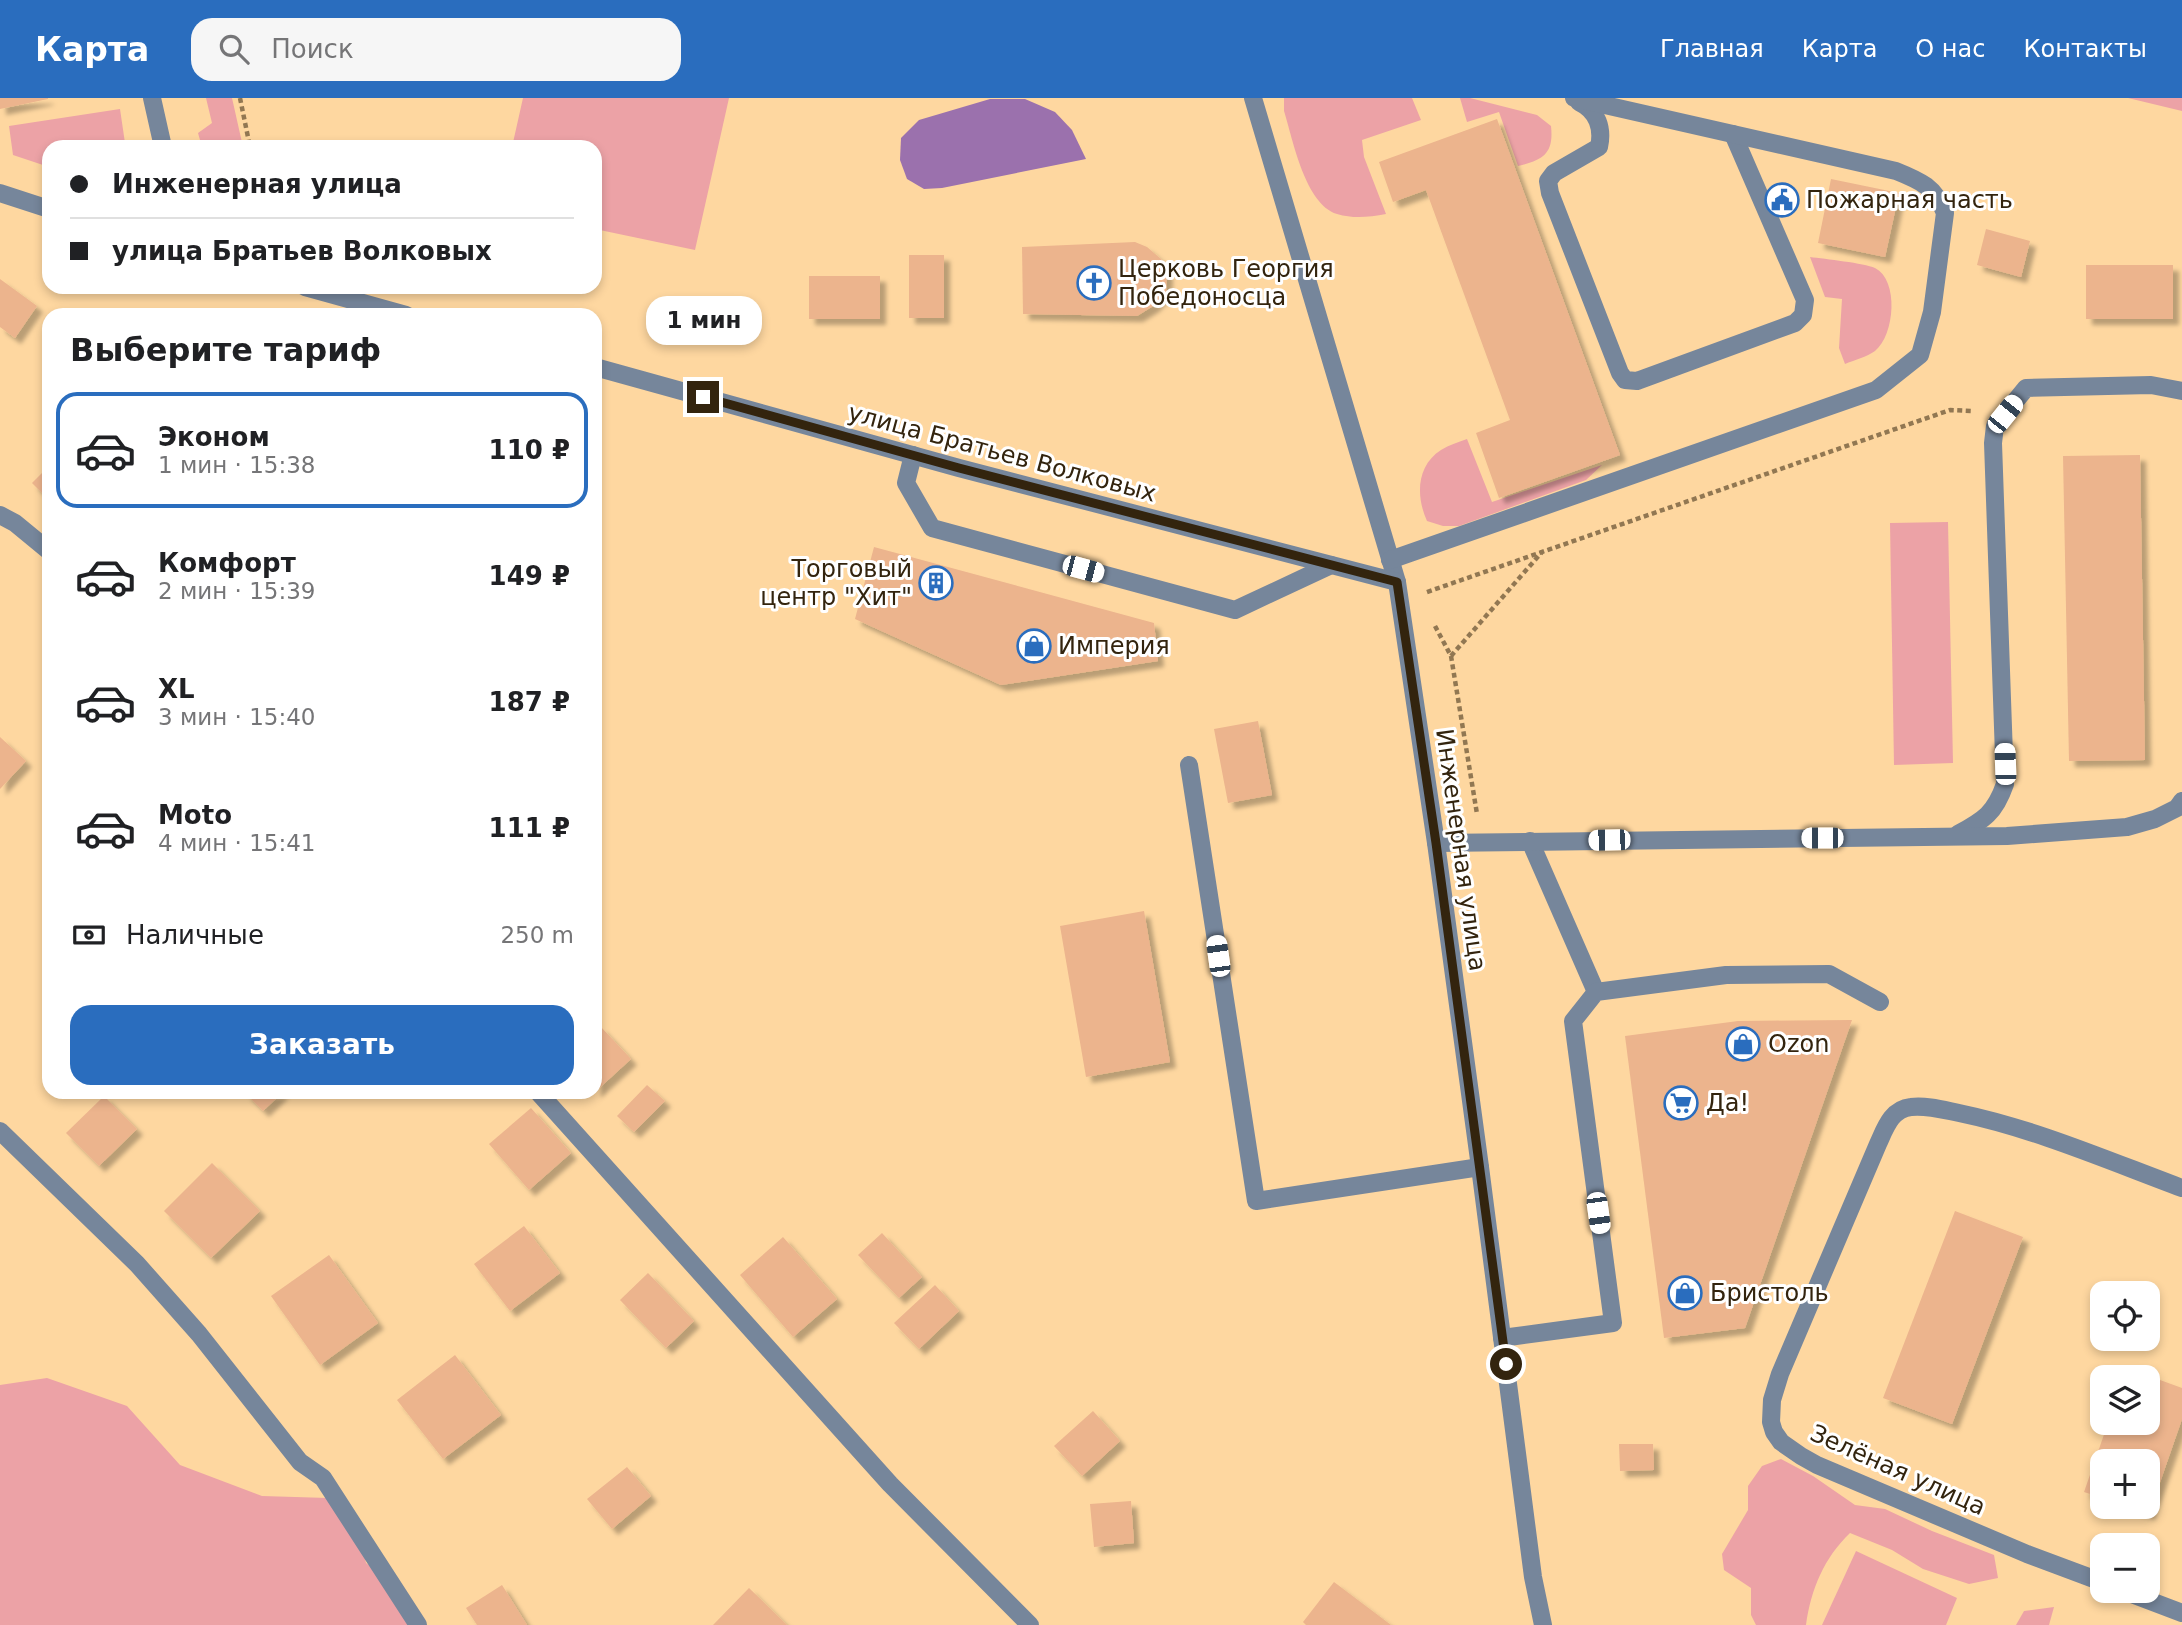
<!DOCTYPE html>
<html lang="ru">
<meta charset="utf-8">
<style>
:root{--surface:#fff;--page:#f6f6f6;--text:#202124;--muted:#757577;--line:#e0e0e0;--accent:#2a6dbe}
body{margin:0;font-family:"DejaVu Sans",sans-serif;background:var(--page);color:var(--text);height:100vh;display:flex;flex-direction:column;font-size:26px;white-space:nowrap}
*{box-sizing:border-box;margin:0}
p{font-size:23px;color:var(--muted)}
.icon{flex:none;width:38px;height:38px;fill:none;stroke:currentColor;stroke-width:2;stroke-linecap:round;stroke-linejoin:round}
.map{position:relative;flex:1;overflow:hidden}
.panel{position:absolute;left:42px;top:210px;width:560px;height:791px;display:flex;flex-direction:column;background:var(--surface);border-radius:21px;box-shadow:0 4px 10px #0003}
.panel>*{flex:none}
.top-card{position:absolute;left:42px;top:42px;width:560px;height:154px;border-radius:21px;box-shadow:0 4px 10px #0003;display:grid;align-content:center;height:154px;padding:0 28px;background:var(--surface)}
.fabs{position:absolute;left:2090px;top:1183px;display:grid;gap:14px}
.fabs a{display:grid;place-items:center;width:70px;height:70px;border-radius:14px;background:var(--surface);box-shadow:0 4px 10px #0003;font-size:35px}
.end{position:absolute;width:32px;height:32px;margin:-16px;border:9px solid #33240e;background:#fff;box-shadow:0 0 0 4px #fff}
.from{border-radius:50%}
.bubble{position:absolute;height:49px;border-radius:21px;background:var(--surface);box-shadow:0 4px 10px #0003;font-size:23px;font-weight:600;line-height:49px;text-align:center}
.car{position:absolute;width:21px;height:42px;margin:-21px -10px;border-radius:9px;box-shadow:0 0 5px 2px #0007;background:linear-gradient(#fff 24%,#345 0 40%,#fff 0 76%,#345 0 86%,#fff 0)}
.top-card b{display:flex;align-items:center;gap:24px;height:66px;font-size:26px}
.top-card b+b{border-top:2px solid var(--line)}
.top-card i{width:18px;height:18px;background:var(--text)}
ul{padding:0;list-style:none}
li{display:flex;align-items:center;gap:21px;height:116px;margin:0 14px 10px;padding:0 14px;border:4px solid transparent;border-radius:21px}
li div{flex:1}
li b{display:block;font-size:26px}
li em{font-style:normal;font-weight:600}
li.current{border-color:var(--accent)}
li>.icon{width:63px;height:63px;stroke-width:1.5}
h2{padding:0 28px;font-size:32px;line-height:84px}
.pay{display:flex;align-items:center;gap:18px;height:77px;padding:0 28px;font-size:26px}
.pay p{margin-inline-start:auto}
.action{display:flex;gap:14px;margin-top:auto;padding:14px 28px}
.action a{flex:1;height:80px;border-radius:21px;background:var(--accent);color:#fff;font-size:28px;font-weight:600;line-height:80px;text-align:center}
header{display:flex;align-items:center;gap:42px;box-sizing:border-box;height:98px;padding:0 35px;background:var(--accent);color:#fff}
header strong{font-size:33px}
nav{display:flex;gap:38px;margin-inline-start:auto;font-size:24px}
.search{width:490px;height:63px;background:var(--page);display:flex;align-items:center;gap:18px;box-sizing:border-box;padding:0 24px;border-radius:21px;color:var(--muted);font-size:26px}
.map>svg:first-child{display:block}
</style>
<header>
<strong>Карта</strong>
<div class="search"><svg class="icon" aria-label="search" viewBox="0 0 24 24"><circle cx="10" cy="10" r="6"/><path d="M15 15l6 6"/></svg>Поиск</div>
<nav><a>Главная</a><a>Карта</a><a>О нас</a><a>Контакты</a></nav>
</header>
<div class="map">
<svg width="2182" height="1527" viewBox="0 0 2182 1527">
<defs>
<filter id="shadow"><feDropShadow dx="6" dy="6" stdDeviation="2" flood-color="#0004"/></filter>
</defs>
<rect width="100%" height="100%" fill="#fed7a0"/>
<g fill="#eca2a6">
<polygon points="206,0 232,0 243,49 202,49 198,35 212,25"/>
<polygon points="523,0 729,0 695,152 595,131 595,49 512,49"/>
<path d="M1284 0H1412L1421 22 1362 42 1364 59 1386 116C1369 119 1354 121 1337 116 1305 106 1293 42 1284 13Z"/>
<path d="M1460 0H1470L1537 17 1551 28C1554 56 1543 62 1518 68L1499 14 1467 24Z"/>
<polygon points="2128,0 2182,0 2182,13"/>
<polygon points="120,11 125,45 124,49 49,49 49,69 13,57 9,28"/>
<path d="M1810 159C1825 161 1864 165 1875 170 1899 182 1895 237 1875 253 1867 259 1854 262 1845 266L1839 250 1842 201 1825 199Z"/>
<path d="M1467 341 1492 404 1602 367 1586 382 1459 428H1443L1427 423C1416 399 1416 368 1441 352 1449 347 1459 344 1467 341Z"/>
<polygon points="1948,424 1953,665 1894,667 1890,425"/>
<polygon points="47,1280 127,1308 180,1367 262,1398 328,1400 356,1422 366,1465 397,1488 410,1527 0,1527 0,1287"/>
<path d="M1781 1361 1813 1378 1855 1407 1885 1411 1932 1433 1994 1457 1998 1480 1969 1486 1923 1471 1892 1452 1850 1435C1824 1460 1811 1491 1806 1527H1756L1751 1517V1490L1724 1472 1722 1456 1748 1412V1388L1762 1368Z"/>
<polygon points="1856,1453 1957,1500 1946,1527 1822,1527"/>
<polygon points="2054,1509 2049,1527 2016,1527 2024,1513"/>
</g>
<polygon fill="#9b71ad" points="990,1 1025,1 1055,14 1072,32 1086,61 942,90 924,91 907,81 900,62 901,40 919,22"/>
<g fill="#ecb48d" filter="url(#shadow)">
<polygon points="0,0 48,0 48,1 0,11"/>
<polygon points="1497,21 1620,357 1499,400 1476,335 1510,322 1426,92 1393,104 1379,64"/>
<polygon points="1831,81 1899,95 1885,159 1818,145"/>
<polygon points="1986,131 2030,143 2021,179 1977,167"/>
<polygon points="1135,144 1147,149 1161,161 1167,176 1166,195 1153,208 1137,218 1023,216 1022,149"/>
<rect x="909" y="157" width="35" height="63"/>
<rect x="2086" y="167" width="87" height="54"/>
<rect x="809" y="178" width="71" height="43"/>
<polygon points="0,181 37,208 15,240 0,229"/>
<polygon points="2140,357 2145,662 2069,663 2063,358"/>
<polygon points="49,368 49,402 32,385"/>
<polygon points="874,449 1154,525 1158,563 1001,587 855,521"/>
<polygon points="1258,623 1272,697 1228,705 1214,631"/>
<polygon points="0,639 26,663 0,691"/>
<polygon points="1144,813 1170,964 1086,979 1060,828"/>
<polygon points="1852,922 1745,1230 1664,1240 1625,938 1738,923"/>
<polygon points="601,929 631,961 595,994 595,934"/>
<polygon points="647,987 665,1003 634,1034 617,1018"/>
<polygon points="244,994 283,994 263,1013"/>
<polygon points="104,998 137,1031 99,1068 66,1035"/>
<polygon points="531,1010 571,1055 529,1092 489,1046"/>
<polygon points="212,1065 260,1113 211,1160 164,1113"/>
<polygon points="1955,1113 2023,1139 1952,1326 1883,1300"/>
<polygon points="524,1128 560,1175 510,1213 474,1166"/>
<polygon points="882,1135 922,1179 899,1200 858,1157"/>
<polygon points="783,1139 837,1201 793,1239 740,1177"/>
<polygon points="329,1157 378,1225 320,1267 271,1198"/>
<polygon points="648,1175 694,1223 666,1250 620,1202"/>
<polygon points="935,1187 959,1213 919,1251 894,1225"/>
<polygon points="455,1257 501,1317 443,1361 397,1302"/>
<polygon points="2127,1270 2182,1290 2182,1321 2149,1416 2128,1409 2147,1409 2147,1363 2102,1363 2102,1400 2084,1394 2108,1325 2147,1325 2147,1279 2124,1279"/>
<polygon points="1093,1313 1120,1343 1082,1378 1054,1348"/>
<polygon points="1619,1346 1653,1346 1654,1372 1620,1373"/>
<polygon points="627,1369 651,1398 612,1431 587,1401"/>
<polygon points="1131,1403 1134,1445 1094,1449 1090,1406"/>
<polygon points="1334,1484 1391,1527 1306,1527 1303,1524"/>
<polygon points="502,1487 527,1527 477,1527 466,1510"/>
<polygon points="749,1490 787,1527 713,1527"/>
</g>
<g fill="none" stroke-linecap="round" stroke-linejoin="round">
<g stroke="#917752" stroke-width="4.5" stroke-dasharray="5 3.5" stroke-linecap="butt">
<polyline points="240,0 250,49"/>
<polyline points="1427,494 1950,312 1972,313"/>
<polyline points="1435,528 1451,558 1477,716"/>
<polyline points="1451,558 1542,454"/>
</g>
<g stroke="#76869b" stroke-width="18">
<polyline points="152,0 163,49"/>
<polyline points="1253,0 1397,484 1436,745 1480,1069 1533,1479 1543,1527"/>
<path d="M1579 4C1598 13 1603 31 1599 49L1554 75 1548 83 1550 95 1620 275 1625 282 1637 283 1795 225 1803 217 1805 202 1733 36"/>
<polyline points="0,95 49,111"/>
<polyline points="305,189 406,217"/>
<polyline points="595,269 959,370 1397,484"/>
<polyline points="913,357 906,385 932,430 1235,512 1331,467"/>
<polyline points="0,417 15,425 49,453"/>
<path d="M1390 462 1876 292 1920 257 1932 214 1945 115C1935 89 1921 83 1896 73L1574 0"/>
<polyline points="1189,667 1256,1103 1480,1069"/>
<path d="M1958 736C1984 722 1995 715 2005 686L1993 345 1995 328 2026 290 2151 287 2182 293"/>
<polyline points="1530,743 1596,894"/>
<polyline points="1436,745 2007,738 2127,729 2155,721 2177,710 2182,703"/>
<polyline points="538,994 890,1386 1030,1527"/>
<polyline points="0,1033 137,1166 199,1236 300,1364 323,1380 418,1527"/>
<polyline points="1502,1240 1613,1225 1573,923 1596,894 1726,877 1829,876 1880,904"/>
<path d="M2102 1484 2027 1456 1817 1367 1801 1358 1781 1344 1774 1334 1771 1324 1772 1302 1780 1276 1878 1046C1885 1031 1891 1011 1911 1009 1926 1007 1944 1012 1959 1015 2036 1031 2109 1063 2182 1090"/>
<polyline points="2124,1493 2182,1515"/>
</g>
</g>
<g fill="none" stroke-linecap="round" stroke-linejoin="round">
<polyline stroke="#33240e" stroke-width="9" points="703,299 959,370 1397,484 1436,745 1506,1266"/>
</g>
<defs>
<symbol id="civic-ring" viewBox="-11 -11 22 22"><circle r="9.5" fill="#fff" stroke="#2a6dbe" stroke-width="1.5"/><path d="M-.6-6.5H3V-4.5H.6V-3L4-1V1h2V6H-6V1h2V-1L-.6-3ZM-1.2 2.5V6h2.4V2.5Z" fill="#2a6dbe"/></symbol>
<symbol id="church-ring" viewBox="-11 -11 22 22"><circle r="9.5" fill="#fff" stroke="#2a6dbe" stroke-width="1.5"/><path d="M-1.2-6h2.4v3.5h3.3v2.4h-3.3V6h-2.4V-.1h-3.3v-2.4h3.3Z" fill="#2a6dbe"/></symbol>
<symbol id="building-ring" viewBox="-11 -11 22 22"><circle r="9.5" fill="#fff" stroke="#2a6dbe" stroke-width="1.5"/><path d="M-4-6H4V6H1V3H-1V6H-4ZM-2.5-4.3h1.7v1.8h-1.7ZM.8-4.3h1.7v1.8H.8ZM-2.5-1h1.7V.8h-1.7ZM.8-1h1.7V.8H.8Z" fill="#2a6dbe"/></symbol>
<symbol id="shop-ring" viewBox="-11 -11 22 22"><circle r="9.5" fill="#fff" stroke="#2a6dbe" stroke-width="1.5"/><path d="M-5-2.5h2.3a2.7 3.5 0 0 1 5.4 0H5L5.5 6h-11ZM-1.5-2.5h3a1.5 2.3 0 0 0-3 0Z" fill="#2a6dbe"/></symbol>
<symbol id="supermarket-ring" viewBox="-11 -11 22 22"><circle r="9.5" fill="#fff" stroke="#2a6dbe" stroke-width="1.5"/><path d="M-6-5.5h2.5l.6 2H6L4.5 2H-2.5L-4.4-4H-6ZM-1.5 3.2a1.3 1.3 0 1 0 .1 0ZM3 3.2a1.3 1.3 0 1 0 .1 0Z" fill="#2a6dbe"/></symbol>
</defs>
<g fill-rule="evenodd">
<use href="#civic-ring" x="1763" y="83" width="38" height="38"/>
<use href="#church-ring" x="1075" y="166" width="38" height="38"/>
<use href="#building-ring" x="917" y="466" width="38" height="38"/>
<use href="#shop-ring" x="1015" y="529" width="38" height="38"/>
<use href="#shop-ring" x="1724" y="927" width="38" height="38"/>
<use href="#supermarket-ring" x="1662" y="986" width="38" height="38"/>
<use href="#shop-ring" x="1666" y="1176" width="38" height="38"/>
</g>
<g text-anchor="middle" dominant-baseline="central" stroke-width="6" stroke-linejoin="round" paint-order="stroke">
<g font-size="24" fill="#33240e" stroke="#fff" text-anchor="start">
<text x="1806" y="102">Пожарная часть</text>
<text x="1118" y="171">Церковь Георгия<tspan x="1118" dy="28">Победоносца</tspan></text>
<text x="912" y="471" text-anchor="end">Торговый<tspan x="912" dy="28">центр "Хит"</tspan></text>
<text x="1058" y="548">Империя</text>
<text x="1768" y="946">Ozon</text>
<text x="1706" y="1005">Да!</text>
<text x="1710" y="1195">Бристоль</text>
</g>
<g font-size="24" fill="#33240e" stroke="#fff">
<text transform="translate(1002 355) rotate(15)">улица Братьев Волковых</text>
<text transform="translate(1461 752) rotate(82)">Инженерная улица</text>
<text transform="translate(1898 1372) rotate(24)">Зелёная улица</text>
</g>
</g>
</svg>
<div class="fabs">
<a><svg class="icon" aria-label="locate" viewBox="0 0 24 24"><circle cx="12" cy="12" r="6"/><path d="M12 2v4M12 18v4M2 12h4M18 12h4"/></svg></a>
<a><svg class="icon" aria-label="layers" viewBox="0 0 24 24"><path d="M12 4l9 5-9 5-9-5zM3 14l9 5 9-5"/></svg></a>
<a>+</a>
<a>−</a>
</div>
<i class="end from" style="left:1506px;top:1266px"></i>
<i class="end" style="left:703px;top:299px"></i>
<div class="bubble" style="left:646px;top:198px;width:116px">1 мин</div>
<i class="car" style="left:2005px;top:316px;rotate:39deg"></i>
<i class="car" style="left:1083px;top:471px;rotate:105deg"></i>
<i class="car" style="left:2005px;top:666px;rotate:358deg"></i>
<i class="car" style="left:1822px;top:740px;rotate:270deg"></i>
<i class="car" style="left:1609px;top:742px;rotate:269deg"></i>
<i class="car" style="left:1218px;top:858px;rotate:352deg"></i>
<i class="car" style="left:1598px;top:1115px;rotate:172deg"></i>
<div class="top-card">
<b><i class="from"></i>Инженерная улица</b>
<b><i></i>улица Братьев Волковых</b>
</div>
<section class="panel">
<h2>Выберите тариф</h2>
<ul>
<li class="current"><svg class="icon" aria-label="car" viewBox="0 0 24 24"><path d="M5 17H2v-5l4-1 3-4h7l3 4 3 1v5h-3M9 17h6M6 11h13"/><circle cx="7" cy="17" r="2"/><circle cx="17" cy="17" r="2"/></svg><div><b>Эконом</b><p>1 мин · 15:38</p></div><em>110 ₽</em></li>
<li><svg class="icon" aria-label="car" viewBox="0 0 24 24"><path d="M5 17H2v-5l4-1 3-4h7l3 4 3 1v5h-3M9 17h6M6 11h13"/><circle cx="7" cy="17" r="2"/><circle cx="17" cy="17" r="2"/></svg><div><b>Комфорт</b><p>2 мин · 15:39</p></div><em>149 ₽</em></li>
<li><svg class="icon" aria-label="car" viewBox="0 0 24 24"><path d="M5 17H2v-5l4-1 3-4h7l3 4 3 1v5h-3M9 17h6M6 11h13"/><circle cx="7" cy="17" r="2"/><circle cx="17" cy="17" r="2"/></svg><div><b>XL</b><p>3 мин · 15:40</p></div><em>187 ₽</em></li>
<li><svg class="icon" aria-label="car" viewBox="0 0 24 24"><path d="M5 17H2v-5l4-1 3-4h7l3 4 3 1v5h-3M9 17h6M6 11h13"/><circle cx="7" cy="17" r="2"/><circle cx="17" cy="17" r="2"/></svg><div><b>Moto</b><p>4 мин · 15:41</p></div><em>111 ₽</em></li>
</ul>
<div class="pay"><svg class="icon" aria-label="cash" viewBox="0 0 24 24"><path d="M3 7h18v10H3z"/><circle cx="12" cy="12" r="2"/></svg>Наличные<p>250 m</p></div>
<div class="action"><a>Заказать</a></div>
</section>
</div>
